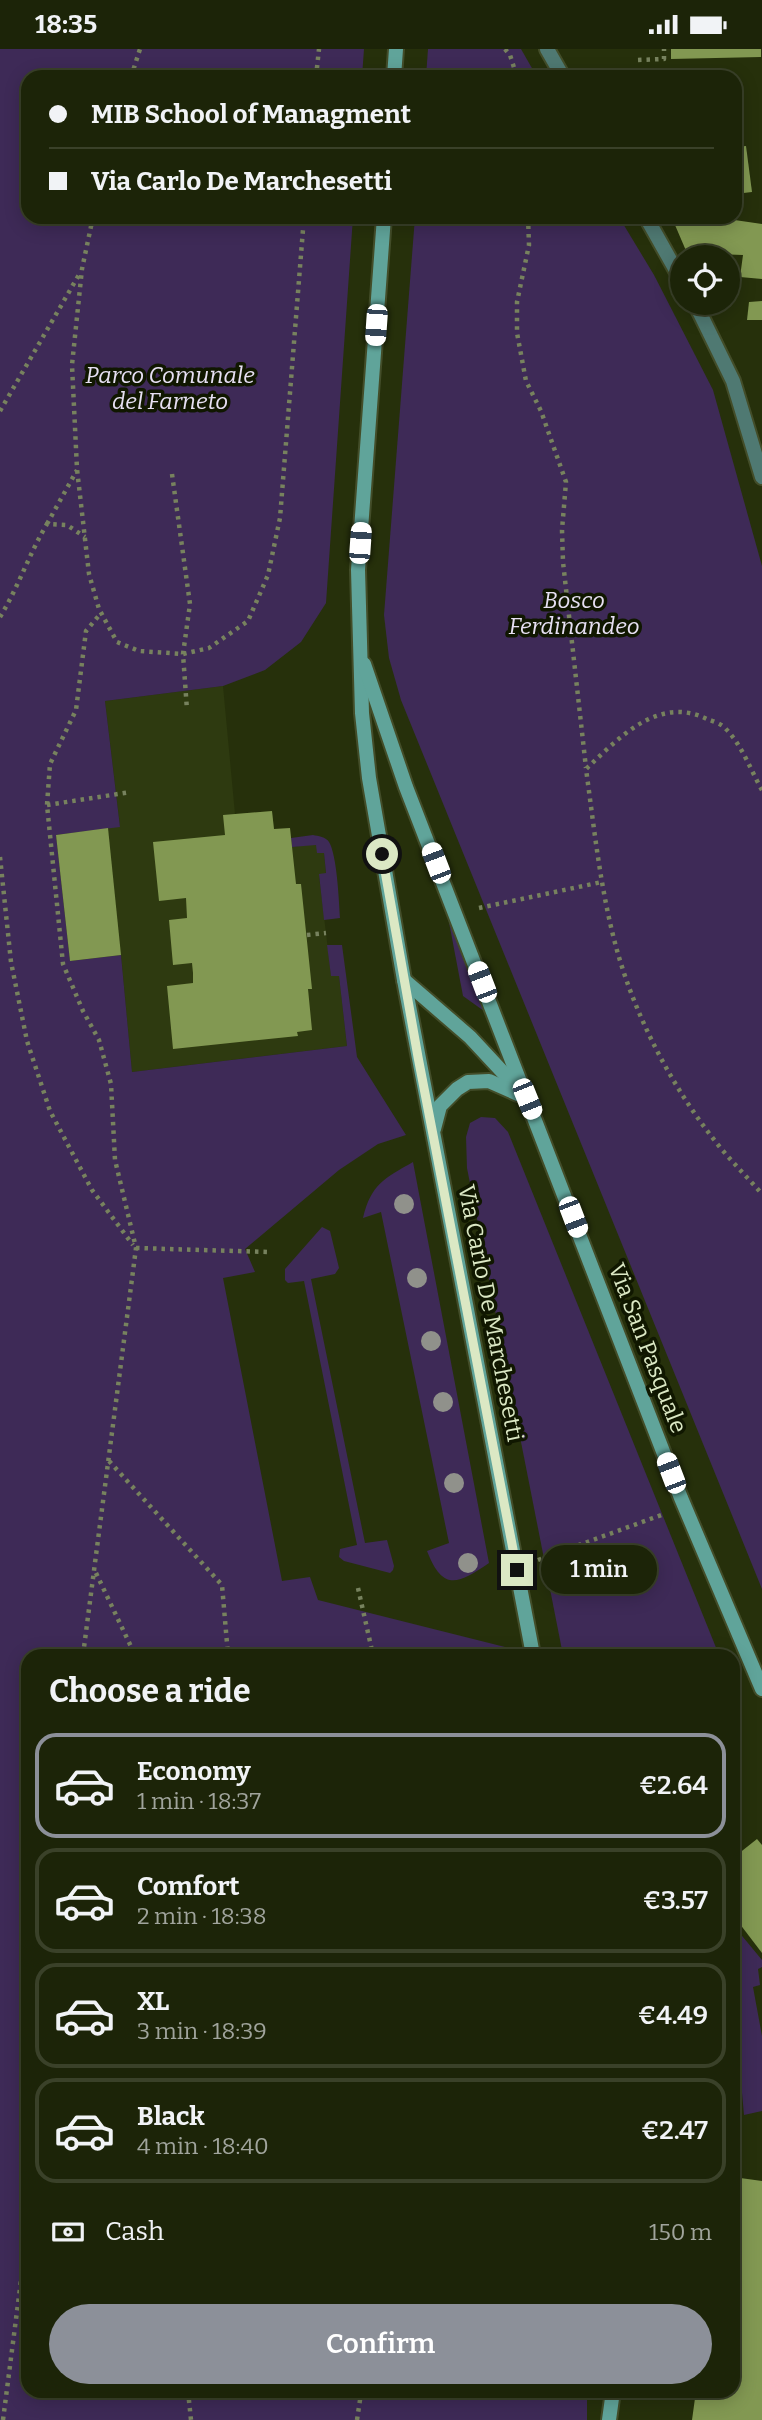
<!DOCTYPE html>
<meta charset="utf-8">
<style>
:root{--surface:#1c2408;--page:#252c12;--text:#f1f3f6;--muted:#a0a49c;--line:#3a4129;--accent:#8c9099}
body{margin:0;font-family:Bitter,serif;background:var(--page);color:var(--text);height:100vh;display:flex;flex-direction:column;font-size:26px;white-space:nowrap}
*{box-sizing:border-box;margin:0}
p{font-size:23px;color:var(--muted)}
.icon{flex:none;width:38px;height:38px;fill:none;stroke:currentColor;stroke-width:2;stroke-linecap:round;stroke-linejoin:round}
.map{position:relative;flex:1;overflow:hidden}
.side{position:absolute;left:21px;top:1600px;width:719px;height:749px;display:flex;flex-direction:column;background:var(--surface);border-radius:21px;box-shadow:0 4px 18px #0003,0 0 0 2px var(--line)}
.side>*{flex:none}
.guide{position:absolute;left:21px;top:21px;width:721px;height:154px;border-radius:21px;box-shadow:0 4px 18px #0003,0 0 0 2px var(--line);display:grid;align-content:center;height:154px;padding:0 28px;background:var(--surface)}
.tools{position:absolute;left:670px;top:196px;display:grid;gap:14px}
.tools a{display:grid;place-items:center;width:70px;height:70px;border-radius:50%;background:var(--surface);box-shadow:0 4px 18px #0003,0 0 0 2px var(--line);font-size:35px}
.end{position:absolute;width:32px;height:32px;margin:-16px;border:9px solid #dbe8c4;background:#111;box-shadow:0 0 0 4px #111}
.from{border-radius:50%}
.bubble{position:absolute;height:49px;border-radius:24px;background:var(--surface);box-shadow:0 4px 18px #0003,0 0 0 2px var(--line);font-size:23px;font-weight:600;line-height:49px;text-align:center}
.car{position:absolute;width:21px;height:42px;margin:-21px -10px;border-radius:9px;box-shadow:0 0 5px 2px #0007;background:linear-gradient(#fff 24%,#345 0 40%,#fff 0 76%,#345 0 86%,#fff 0)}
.guide b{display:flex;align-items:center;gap:24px;height:66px;font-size:26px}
.guide b+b{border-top:2px solid var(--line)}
.guide i{width:18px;height:18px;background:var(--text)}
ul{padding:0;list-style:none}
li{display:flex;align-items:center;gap:21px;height:105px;margin:0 14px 10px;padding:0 14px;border:4px solid var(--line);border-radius:21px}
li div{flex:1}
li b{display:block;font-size:26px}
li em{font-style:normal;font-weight:600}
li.selected{border-color:var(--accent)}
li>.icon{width:63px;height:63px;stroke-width:1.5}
h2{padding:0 28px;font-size:32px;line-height:84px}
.pay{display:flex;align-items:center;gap:18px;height:77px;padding:0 28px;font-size:26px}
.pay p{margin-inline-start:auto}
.primary-button{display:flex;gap:14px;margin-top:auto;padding:14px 28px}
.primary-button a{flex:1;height:80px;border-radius:42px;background:var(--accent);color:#fff;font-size:28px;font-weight:600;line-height:80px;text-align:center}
.status{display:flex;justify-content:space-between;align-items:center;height:49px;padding:0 35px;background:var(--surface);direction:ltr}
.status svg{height:19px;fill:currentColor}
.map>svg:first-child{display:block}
</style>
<div class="status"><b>18:35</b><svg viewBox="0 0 49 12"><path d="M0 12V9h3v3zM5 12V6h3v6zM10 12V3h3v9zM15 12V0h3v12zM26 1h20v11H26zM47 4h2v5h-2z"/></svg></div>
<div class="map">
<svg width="762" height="2371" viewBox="0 0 762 2371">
<rect width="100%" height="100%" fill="#26300b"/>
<polygon fill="#2e3a10" points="223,637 235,765 272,762 274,780 290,779 292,798 316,795 324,804 326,825 319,826 331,926 339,926 347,997 132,1023 121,906 70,912 56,786 120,777 105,652"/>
<g fill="#3e2a57">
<polygon points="0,0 364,0 362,28 28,28 28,168 353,168 326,554 301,593 265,621 223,637 105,652 120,778 56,786 70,912 121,906 132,1023 347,997 339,927 331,927 327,896 342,896 357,1008 406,1086 378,1095 339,1121 245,1200 255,1223 223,1229 282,1532 310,1528 318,1551 505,1598 507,1606 28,1606 28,2342 587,2342 587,2371 0,2371"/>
<polygon points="428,0 521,0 537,28 426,28"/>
<polygon points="415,168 619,168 654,226 713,341 762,517 762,1540 401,651 389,609 384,566"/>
<path d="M313 786C318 787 326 788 329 793 337 806 339 852 340 869L324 871 319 825 326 824 324 804H317L316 796 292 798 291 789Z"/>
<polygon points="448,868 484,962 463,947"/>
<polygon points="481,1068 495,1069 508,1083 719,1606 563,1606 467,1119 466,1088 470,1074"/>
<path d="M413 1113 489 1514C458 1535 443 1543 427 1502L449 1494 381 1163 363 1169C371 1135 385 1129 413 1113Z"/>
<polygon points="322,1178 330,1182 339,1219 335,1225 311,1230 365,1494 387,1491 394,1517 393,1521 390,1524 344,1512 339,1508 340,1500 357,1496 304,1232 288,1234 285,1231 285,1220"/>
<polygon points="733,1876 762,1911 762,1918 758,1920 760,1936 753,1938 762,1987 762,2062 744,2066 733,1944"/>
</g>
<g fill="#829852">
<polygon points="671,0 761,0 761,8 671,10"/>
<polygon points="746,97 752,143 735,145 735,98"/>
<polygon points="714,168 762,175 762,230 740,228 743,206 687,204 672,169 714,172"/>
<polygon points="762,252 762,271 747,271 749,253"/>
<polygon points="272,762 274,780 290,779 296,835 301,835 312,940 308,940 312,981 297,983 298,987 173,1000 167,937 193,934 193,924 192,914 173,916 169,871 187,869 186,849 159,852 153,793 225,786 223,766"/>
<polygon points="108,779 121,906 70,912 56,786"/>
<polygon points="757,1790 762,1796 762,1904 733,1866 733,1809"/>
<polygon points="733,2128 762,2132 762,2371 692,2371 696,2342 733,2342"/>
</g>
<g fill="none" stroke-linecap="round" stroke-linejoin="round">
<defs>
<g id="street">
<polyline points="547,0 563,28"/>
<polyline points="646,168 682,232"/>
<polyline points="695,254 733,332 762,428"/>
</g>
<g id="secondary">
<polyline points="394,28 396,0"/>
<polyline points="384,168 358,521 362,664 369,729 404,931 533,1606"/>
<polyline points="364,615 406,738 681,1449 762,1640"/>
<polyline points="404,931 470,988 522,1044"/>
<polyline points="434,1080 440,1057 457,1040 468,1033 489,1032 518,1045"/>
<polyline points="609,2371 613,2342"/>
</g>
</defs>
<use href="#street" stroke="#434d29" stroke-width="18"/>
<use href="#secondary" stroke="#434d29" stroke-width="18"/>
<g stroke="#77825e" stroke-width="4.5" stroke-dasharray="3.5 5" stroke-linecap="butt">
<polyline points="505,0 510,6 517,28"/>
<polyline points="638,11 664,10 664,0"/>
<polyline points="131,28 140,0"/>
<polyline points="316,28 319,0"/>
<polyline points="93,168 82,220 72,316 77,420 89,525 99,560 117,593 139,602 183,605 209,599 248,572 268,526 280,469 304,168"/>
<polyline points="528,168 529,196 517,253 517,284 526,332 541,362 566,433 562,481 563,513 586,719"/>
<polyline points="0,362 80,224"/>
<polyline points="172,425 190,555 183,605 187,661"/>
<polyline points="47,475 77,421"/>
<path d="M0 568C18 539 29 505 47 475L67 476 85 488"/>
<path d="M762 741C751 722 742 696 726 680 722 675 713 672 707 670 658 646 619 689 586 720 594 778 600 837 615 894 634 966 672 1039 719 1097 733 1114 748 1129 762 1145"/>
<polyline points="47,756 131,743"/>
<polyline points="0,808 11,913 27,992 50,1062 92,1141 133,1196"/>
<polyline points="479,859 602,833"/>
<polyline points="307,886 326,884"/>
<polyline points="136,1199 268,1203"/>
<polyline points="109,1412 222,1536 228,1606"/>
<polyline points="538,1511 664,1465"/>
<polyline points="96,1524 135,1606"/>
<polyline points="358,1539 373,1606"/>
<polyline points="83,1606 136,1199 115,1111 111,1035 99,991 83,962 63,915 47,756 50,715 76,661 86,582 101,564"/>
<polyline points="188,2342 191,2371"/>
<polyline points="681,2342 696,2344"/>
<polyline points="3,2371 28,2177"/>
<polyline points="357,2371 360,2351 358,2342"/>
</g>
<use href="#street" stroke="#4f7972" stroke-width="14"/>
<use href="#secondary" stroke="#60a49a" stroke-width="14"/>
</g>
<g fill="#90918b">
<circle cx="404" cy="1155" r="10"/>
<circle cx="417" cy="1229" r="10"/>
<circle cx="431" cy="1292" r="10"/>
<circle cx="443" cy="1353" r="10"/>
<circle cx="454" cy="1434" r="10"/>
<circle cx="468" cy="1514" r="10"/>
</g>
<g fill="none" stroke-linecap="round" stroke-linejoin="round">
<polyline stroke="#dbe8c4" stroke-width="9" points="382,805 418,1008 517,1521"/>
</g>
<g text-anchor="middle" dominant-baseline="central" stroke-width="7" stroke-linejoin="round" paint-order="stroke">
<g font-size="23" font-style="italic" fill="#e7e0f3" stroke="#101700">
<text x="170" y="326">Parco Comunale<tspan x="170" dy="26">del Farneto</tspan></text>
<text x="574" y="551">Bosco<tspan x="574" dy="26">Ferdinandeo</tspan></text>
</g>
<g font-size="23" fill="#dbe8c4" stroke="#101700">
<text transform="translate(491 1264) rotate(79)">Via Carlo De Marchesetti</text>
<text transform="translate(648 1299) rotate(69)">Via San Pasquale</text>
</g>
</g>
</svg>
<div class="tools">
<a><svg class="icon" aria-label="locate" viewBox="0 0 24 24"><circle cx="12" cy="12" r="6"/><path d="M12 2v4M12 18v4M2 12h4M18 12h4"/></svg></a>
</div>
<i class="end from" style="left:382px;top:805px"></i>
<i class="end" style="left:517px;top:1521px"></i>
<div class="bubble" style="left:541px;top:1496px;width:116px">1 min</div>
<i class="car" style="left:376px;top:276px;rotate:184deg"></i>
<i class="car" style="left:360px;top:494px;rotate:4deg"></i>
<i class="car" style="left:436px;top:814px;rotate:339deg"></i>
<i class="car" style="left:482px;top:933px;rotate:339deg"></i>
<i class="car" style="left:527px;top:1050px;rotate:158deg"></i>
<i class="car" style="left:573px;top:1168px;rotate:159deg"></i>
<i class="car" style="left:671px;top:1424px;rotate:339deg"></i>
<div class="guide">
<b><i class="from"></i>MIB School of Managment</b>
<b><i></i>Via Carlo De Marchesetti</b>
</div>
<section class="side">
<h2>Choose a ride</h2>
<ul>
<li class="selected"><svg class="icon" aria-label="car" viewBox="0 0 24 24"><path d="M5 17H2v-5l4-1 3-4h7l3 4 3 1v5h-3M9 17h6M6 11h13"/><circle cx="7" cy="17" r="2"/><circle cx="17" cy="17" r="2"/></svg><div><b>Economy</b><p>1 min · 18:37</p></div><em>€2.64</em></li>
<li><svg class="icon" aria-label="car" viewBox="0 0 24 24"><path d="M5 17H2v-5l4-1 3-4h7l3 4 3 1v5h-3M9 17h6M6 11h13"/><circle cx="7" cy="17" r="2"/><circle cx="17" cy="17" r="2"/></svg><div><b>Comfort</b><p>2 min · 18:38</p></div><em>€3.57</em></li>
<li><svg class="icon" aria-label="car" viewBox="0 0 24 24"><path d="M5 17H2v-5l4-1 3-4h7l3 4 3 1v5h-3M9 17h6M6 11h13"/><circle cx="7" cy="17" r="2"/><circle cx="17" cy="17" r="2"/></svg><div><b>XL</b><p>3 min · 18:39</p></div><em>€4.49</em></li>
<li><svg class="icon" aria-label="car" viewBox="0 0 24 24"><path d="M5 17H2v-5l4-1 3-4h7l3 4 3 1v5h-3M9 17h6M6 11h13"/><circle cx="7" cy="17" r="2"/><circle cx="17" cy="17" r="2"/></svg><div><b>Black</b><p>4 min · 18:40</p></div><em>€2.47</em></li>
</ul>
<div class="pay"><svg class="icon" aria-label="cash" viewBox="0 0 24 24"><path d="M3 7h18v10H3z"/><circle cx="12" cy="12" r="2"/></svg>Cash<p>150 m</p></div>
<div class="primary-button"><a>Confirm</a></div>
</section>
</div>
